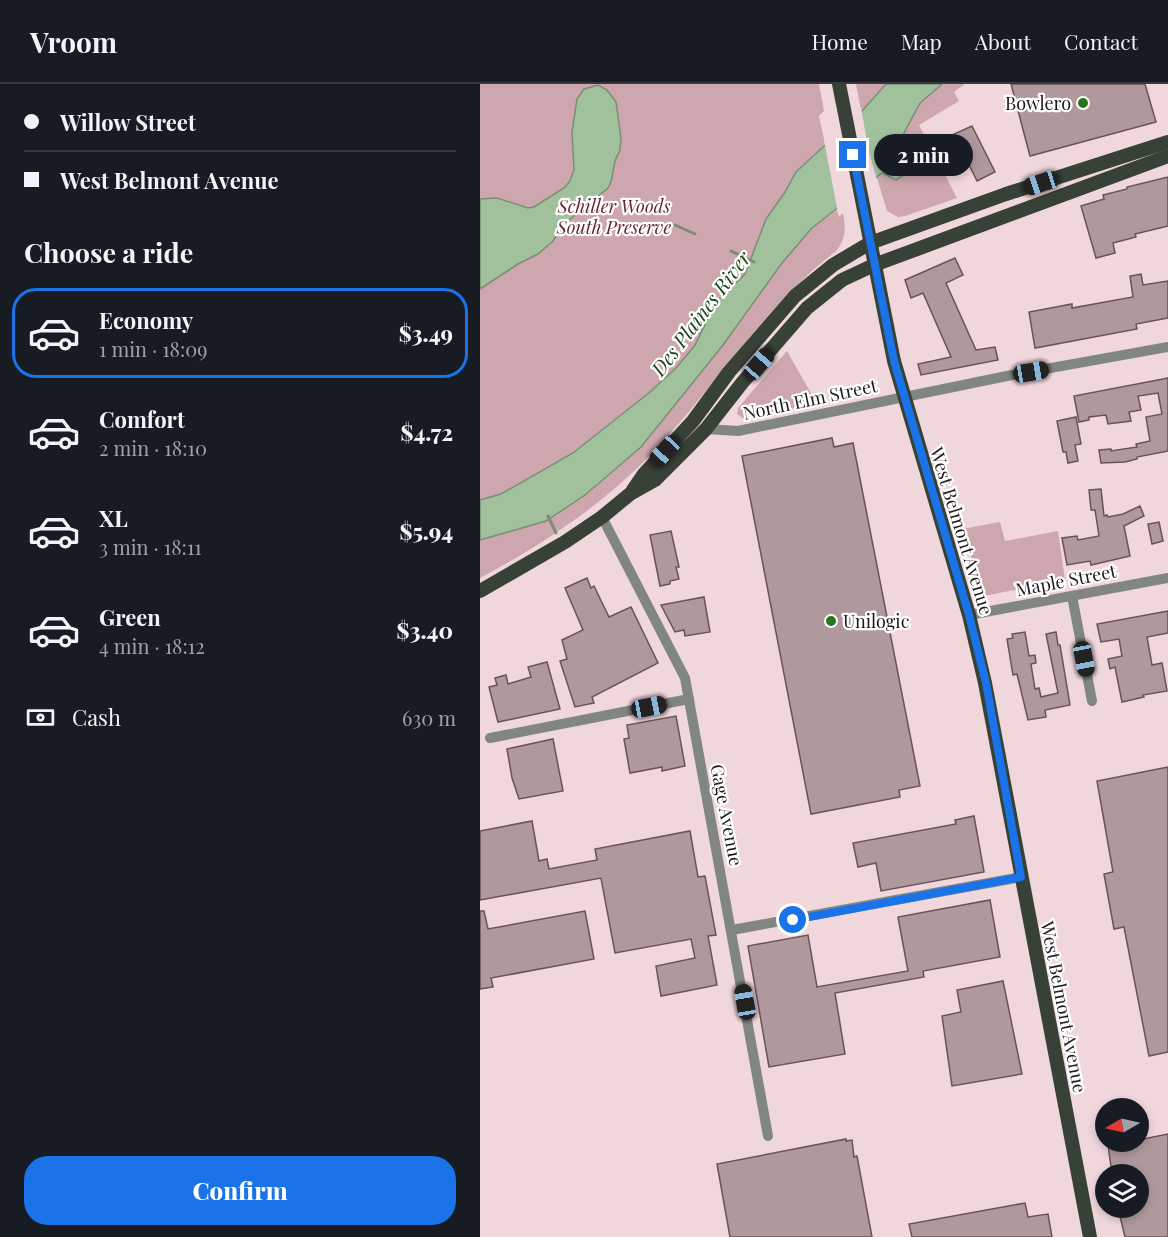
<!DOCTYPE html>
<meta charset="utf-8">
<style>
:root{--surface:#171b24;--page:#20242c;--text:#f1f3f6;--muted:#9ea1a6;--line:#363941;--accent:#1a73e8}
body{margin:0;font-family:"Playfair Display",serif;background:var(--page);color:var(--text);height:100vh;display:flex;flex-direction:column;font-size:22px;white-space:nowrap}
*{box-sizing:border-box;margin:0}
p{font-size:20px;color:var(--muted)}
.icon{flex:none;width:33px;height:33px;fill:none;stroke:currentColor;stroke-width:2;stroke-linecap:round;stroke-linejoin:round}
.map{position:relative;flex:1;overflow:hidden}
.sheet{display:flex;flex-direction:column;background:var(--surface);width:480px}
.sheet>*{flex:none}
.hud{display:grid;align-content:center;height:132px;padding:0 24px;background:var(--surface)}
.needle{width:39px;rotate:261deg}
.buttons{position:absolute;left:615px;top:1014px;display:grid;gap:12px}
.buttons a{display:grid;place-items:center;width:54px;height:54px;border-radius:50%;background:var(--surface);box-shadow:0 3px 9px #0003;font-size:30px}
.end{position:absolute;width:27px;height:27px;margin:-14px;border:8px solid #1a73e8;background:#fff;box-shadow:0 0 0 3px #fff}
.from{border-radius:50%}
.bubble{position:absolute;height:42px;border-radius:21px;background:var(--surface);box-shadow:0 3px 9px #0003;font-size:20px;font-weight:800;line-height:42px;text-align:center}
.car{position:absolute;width:18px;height:36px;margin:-18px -9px;border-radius:8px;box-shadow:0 0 4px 2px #0007;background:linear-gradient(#222 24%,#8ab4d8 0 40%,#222 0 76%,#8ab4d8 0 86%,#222 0)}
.hud b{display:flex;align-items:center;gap:21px;height:57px;font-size:22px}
.hud b+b{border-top:2px solid var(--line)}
.hud i{width:15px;height:15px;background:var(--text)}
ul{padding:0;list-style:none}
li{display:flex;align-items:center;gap:18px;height:90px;margin:0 12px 9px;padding:0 12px;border:3px solid transparent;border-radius:24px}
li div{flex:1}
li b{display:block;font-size:22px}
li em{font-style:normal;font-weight:800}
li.on{border-color:var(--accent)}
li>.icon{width:54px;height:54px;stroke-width:1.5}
h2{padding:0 24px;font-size:27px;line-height:72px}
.pay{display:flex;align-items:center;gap:15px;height:66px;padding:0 24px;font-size:22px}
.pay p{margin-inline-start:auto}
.cta{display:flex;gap:12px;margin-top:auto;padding:12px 24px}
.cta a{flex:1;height:69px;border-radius:24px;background:var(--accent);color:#fff;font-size:24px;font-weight:800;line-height:69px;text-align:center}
header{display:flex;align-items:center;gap:36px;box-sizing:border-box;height:84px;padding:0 30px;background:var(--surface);border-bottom:2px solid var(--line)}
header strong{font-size:28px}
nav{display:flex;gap:33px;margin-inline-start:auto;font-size:21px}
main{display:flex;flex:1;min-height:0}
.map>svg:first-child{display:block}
</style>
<header>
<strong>Vroom</strong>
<nav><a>Home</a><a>Map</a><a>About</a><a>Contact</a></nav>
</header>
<main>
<section class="sheet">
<div class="hud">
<b><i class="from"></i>Willow Street</b>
<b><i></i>West Belmont Avenue</b>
</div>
<h2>Choose a ride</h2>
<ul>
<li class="on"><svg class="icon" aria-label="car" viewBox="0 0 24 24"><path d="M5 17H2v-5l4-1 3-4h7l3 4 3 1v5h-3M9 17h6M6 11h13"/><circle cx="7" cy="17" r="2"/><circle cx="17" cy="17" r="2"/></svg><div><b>Economy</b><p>1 min · 18:09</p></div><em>$3.49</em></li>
<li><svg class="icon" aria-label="car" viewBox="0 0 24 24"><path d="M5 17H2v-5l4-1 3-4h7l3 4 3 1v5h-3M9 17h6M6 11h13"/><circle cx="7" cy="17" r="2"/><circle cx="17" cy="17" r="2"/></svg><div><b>Comfort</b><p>2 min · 18:10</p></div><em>$4.72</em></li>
<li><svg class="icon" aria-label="car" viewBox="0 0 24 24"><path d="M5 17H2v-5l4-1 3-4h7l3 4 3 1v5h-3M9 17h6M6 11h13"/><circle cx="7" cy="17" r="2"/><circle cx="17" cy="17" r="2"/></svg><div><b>XL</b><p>3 min · 18:11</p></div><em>$5.94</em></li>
<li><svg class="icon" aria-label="car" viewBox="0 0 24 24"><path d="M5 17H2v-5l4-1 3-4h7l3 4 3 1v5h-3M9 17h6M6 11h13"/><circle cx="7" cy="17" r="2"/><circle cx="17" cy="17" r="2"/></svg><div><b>Green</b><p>4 min · 18:12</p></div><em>$3.40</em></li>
</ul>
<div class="pay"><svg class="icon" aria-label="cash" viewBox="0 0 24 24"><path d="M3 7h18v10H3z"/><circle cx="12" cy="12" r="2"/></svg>Cash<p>630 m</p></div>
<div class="cta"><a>Confirm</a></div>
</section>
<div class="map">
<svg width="688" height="1153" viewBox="0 0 688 1153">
<rect width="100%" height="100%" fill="#f0d7dc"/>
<g fill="#cea6ae">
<polygon points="0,0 339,0 344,27 339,32 345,60 316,88 276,163 265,190 236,218 215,261 196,284 170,308 93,369 21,410 0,416"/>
<polygon points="376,0 417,0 440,19 462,0 485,0 474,8 479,17 439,41 477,114 425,132 418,133 407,127 388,64"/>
<path d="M357 126 359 133 363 129C366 144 366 155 356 167 288 219 237 299 179 362 127 418 67 458 0 494V456L66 437 105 411 161 363 243 261 302 179 331 145Z"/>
<polygon points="307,267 332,311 335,322 263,334 257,330 258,324"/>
<polygon points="520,438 525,457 578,447 585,496 504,512 482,445"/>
</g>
<g fill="#a1c19d" stroke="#7a8e76" stroke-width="1.5">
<polygon points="406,0 462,0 440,19 423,51 424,91 416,96 402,89 331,145 302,179 243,261 161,363 105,411 66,437 0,456 0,416 21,410 93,369 170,308 196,284 215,261 236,218 265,190 286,135 305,108 316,88 382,27"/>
<polygon points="118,1 127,6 136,18 141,54 140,66 135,77 131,98 128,104 83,141 73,157 58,170 38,180 0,205 0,115 17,114 48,124 54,123 84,104 90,97 94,86 92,48 97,15 104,5"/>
</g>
<polygon fill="#f0d7dc" points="381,23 388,64 397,96 358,129 344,56"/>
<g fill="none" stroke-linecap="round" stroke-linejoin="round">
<g stroke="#7a8e76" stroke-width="3">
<polyline points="195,141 215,150"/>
<polyline points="251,167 274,178"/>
<polyline points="68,432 76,449"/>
</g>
</g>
<g fill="#b0999d" stroke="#685357" stroke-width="1.5">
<polygon points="531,0 665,0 676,38 550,72"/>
<polygon points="492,42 515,88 497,97 474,50"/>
<polygon points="688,93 688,142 655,150 656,153 633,159 635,169 616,174 601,122 624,115 623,111 647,105 647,103"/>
<polygon points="475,174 483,191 466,199 496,266 515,263 518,276 441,291 438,280 471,273 443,209 431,214 425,196"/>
<polygon points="661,190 663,201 688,197 688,234 656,240 657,245 555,264 549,228 592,220 592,224 653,213 650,192"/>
<polygon points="688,294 688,367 657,373 657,375 645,378 621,379 619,366 631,365 631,367 657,363 656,360 670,357 666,333 682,330 678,309 658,312 661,326 649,328 651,337 628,340 626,331 609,333 609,336 599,338 594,312"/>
<polygon points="596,333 601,360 595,361 598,377 588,379 586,368 583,368 577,337"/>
<polygon points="352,354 354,363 373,359 440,702 419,706 420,713 331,730 262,372"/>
<polygon points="621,405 624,432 627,431 628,433 643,430 660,422 664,432 644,442 650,472 611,481 610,477 587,481 582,454 597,452 598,456 619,452 615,426 611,426 609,406"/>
<polygon points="679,438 683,457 672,460 668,440"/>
<polygon points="191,447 199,483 196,483 199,495 190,497 190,500 180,502 170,451"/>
<polygon points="107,494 111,504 114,502 129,533 151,523 178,579 112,613 114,619 95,623 80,577 87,575 82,556 103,546 85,504"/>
<polygon points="224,513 230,548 205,552 204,546 195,548 181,521"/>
<polygon points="688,527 688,549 667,553 672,581 682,579 687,607 663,611 664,613 642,618 635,583 630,585 628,575 642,572 639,555 621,558 617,540"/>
<polygon points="545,548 549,572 555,571 556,579 551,580 555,605 559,604 561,613 578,609 566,550 576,548 578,561 580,561 590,621 565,626 566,633 548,636 537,590 533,591 527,555 533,554 532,550"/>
<polygon points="67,578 80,625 18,638 9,603 17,601 15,594 26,591 28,600 51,593 48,583"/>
<polygon points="196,632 205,682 182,687 182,683 150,689 144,655 149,654 147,641"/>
<polygon points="73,655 83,707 39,715 32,694 27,665"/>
<polygon points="688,683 688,968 669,972 644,843 634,845 624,790 633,788 617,697"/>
<polygon points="494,732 504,788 401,807 396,779 378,783 373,759 476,740 475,736"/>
<polygon points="52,737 59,777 67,775 69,785 117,776 115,765 210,747 218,793 225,792 236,851 228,852 237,901 181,912 176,882 215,874 211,855 135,869 121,794 0,816 0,747"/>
<polygon points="510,816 520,873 443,887 444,893 355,909 365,970 289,983 268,862 328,851 337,903 428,887 418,833"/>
<polygon points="0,827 4,827 8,845 105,827 114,875 11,894 13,903 0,905"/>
<polygon points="523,897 542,990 472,1002 462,932 481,928 477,906"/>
<polygon points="688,1050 688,1153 645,1153 638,1124 658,1124 658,1090 632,1090 628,1061 658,1058 658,1056"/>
<polygon points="366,1055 366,1057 372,1056 374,1073 377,1072 392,1153 250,1153 237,1080"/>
<polygon points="545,1119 548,1133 568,1130 572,1153 432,1153 429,1140"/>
</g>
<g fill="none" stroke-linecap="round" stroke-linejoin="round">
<g stroke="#818780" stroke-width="10">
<polyline points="226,345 258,347 532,291 688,263"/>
<polyline points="122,433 205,594 288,1052"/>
<polyline points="592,512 612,617"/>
<polyline points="489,531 688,494"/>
<polyline points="10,654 209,615"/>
<polyline points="252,846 541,793"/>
</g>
<g stroke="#374136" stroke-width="14">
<polyline points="359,0 414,277 489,531 505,599 610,1153"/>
<polyline points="153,406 164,390 213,337 249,288 315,212 353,181 390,159 526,110 688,58"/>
<polyline points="0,507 85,458 122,433 150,410 175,396 226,345 262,299 327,224 362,196 394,181 688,72"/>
</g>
</g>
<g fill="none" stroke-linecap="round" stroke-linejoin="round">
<polyline stroke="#1a73e8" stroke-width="8" points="313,836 541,793 506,599 489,531 414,277 373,71"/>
</g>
<g fill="#27761f" stroke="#fff" stroke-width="2">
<circle cx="603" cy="19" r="6"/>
<circle cx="351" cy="537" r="6"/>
</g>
<g text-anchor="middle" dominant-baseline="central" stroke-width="4.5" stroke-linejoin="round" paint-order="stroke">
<g font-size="18" fill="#20181a" stroke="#fff" text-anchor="end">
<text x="591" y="19">Bowlero</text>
<text x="363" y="537" text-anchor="start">Unilogic</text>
</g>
<g font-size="18" font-style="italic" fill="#642637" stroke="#fff">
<text x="134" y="122">Schiller Woods<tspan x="134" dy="21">South Preserve</tspan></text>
</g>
<g font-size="18" fill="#20181a" stroke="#fff">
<text transform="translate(330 315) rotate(-12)">North Elm Street</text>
<text transform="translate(482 447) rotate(73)">West Belmont Avenue</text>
<text transform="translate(586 496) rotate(-11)">Maple Street</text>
<text transform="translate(247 731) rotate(79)">Gage Avenue</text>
<text transform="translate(584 923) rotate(79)">West Belmont Avenue</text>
</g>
<g font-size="20" font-style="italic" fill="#1a4616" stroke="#fff">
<text transform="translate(220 229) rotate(-53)">Des Plaines River</text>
</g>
</g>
</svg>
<div class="buttons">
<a><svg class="needle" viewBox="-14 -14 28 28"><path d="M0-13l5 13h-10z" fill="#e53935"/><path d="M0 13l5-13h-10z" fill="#9ea1a6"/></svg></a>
<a><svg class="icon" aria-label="layers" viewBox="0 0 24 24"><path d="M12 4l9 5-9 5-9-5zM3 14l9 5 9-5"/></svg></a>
</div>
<i class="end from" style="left:313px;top:836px"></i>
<i class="end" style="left:373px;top:71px"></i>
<div class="bubble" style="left:394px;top:50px;width:99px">2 min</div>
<i class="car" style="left:561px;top:99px;rotate:252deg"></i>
<i class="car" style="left:279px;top:280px;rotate:41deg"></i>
<i class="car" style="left:551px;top:288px;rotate:80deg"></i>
<i class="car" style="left:185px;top:367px;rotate:223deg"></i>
<i class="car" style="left:604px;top:575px;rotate:169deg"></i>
<i class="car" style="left:169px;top:623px;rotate:79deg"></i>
<i class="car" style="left:265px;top:918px;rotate:350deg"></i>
</div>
</main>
